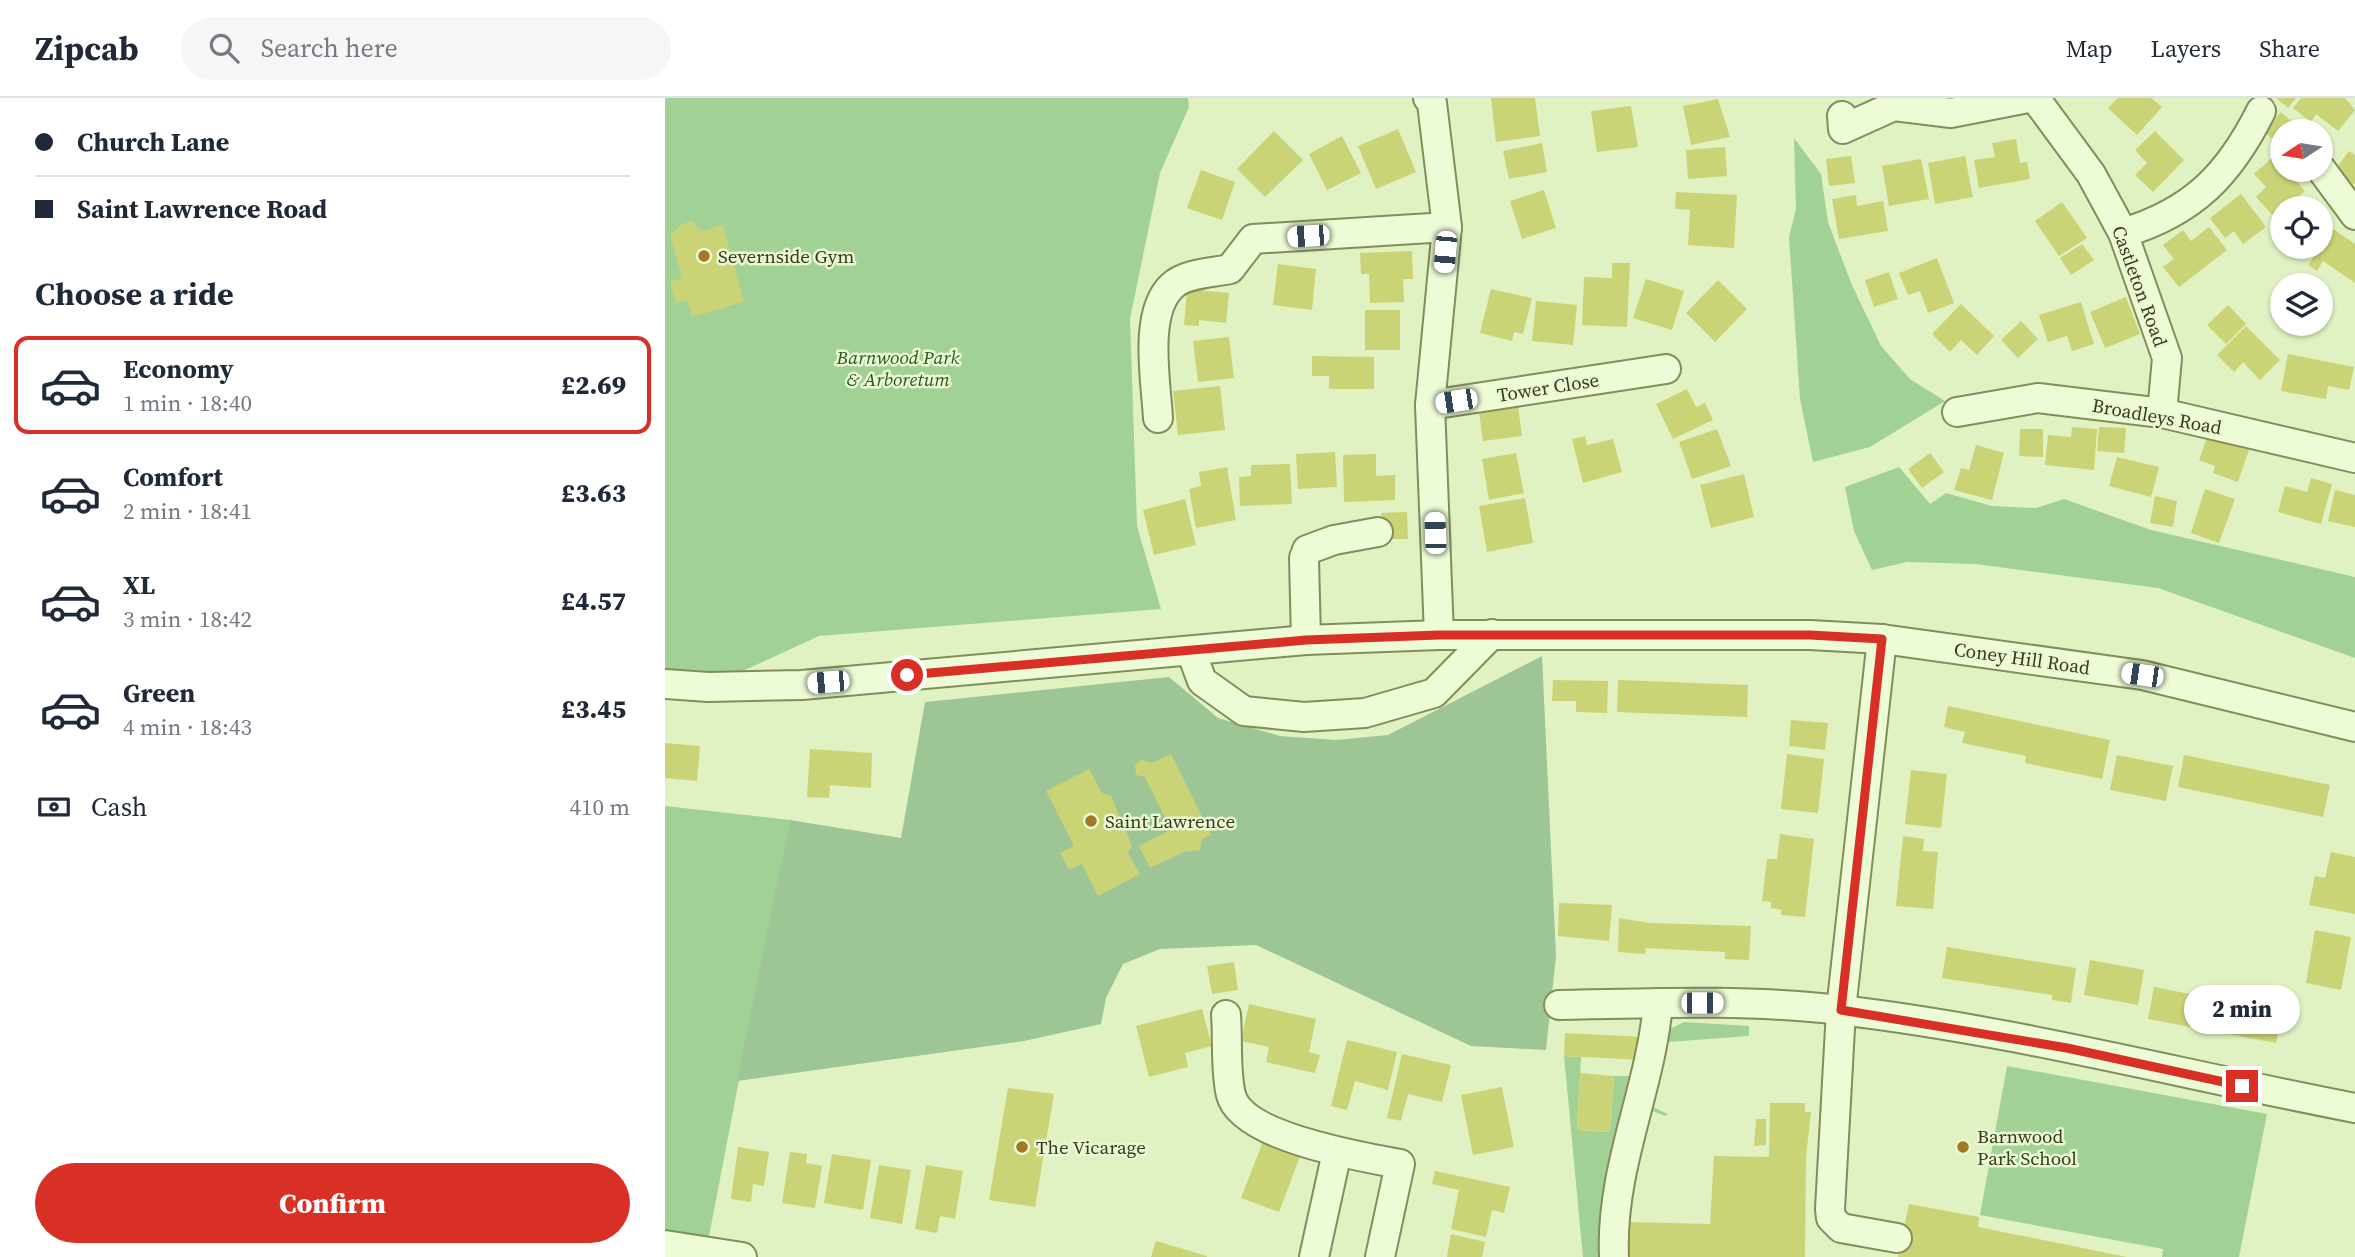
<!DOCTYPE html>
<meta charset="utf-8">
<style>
:root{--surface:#fff;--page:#f6f6f7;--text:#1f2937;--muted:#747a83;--line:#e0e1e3;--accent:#d93025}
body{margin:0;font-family:"Source Serif 4",serif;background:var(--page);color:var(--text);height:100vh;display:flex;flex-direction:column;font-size:26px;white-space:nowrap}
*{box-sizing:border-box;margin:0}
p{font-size:23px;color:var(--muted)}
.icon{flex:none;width:38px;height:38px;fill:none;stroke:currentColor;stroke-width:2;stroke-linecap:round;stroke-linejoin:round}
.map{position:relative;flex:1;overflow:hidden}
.drawer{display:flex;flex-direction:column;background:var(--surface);width:665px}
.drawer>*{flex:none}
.guide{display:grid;align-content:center;height:154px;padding:0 35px;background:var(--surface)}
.needle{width:46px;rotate:258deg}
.controls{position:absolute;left:1605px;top:21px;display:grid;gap:14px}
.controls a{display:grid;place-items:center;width:63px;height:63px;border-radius:50%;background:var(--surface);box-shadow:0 2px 5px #0004;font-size:35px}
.end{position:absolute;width:32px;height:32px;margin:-16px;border:9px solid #d93025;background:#fff;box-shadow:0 0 0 4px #fff}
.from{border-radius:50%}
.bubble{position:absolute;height:49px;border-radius:24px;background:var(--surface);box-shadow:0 2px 5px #0004;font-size:23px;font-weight:800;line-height:49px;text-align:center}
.car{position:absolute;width:21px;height:42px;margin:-21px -10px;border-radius:9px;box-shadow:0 0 5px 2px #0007;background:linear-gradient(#fff 24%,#345 0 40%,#fff 0 76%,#345 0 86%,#fff 0)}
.guide b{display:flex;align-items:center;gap:24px;height:66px;font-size:26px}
.guide b+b{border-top:2px solid var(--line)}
.guide i{width:18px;height:18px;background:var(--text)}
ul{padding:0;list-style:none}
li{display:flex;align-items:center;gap:21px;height:98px;margin:0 14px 10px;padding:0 21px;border:4px solid transparent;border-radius:14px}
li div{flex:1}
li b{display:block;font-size:26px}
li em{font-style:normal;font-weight:800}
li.active{border-color:var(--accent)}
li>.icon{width:63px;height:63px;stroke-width:1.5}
h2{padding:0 35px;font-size:32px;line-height:84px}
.pay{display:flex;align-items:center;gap:18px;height:77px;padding:0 35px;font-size:26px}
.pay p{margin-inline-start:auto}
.primary-button{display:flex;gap:14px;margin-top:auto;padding:14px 35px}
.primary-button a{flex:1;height:80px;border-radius:42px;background:var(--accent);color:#fff;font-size:28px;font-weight:800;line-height:80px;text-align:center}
header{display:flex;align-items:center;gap:42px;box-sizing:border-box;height:98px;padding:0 35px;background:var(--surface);border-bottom:2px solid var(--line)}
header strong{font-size:33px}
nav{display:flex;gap:38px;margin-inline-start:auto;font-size:24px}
.search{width:490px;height:63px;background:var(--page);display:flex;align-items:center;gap:18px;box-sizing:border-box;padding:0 24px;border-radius:38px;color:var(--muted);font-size:26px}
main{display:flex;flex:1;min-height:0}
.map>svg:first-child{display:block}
</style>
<header>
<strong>Zipcab</strong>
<div class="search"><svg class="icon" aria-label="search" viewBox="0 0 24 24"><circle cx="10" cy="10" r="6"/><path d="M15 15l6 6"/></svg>Search here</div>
<nav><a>Map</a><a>Layers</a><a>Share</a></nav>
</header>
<main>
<section class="drawer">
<div class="guide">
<b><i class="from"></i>Church Lane</b>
<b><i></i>Saint Lawrence Road</b>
</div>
<h2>Choose a ride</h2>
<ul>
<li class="active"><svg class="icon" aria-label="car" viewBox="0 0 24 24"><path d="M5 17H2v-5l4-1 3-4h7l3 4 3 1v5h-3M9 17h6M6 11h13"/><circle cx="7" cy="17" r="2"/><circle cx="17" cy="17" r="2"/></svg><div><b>Economy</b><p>1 min · 18:40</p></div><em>£2.69</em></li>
<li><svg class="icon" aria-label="car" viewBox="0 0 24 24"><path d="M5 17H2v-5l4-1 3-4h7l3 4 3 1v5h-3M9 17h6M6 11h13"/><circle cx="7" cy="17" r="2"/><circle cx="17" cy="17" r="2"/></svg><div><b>Comfort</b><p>2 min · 18:41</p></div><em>£3.63</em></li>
<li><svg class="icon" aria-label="car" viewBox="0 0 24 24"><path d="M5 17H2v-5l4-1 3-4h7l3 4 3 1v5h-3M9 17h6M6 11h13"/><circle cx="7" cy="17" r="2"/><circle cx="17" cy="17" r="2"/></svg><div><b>XL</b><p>3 min · 18:42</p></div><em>£4.57</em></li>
<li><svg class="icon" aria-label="car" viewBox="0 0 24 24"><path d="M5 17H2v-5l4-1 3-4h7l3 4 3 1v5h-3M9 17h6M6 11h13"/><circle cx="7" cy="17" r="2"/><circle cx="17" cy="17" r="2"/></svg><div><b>Green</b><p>4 min · 18:43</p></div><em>£3.45</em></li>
</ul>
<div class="pay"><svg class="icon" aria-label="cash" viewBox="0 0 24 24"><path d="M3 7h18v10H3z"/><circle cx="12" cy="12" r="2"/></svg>Cash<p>410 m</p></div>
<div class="primary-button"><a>Confirm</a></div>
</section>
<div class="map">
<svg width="1690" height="1159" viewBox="0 0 1690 1159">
<rect width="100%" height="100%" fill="#e0f2c2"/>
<g fill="#a1d195">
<polygon points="0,0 523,0 524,9 495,75 465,221 472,428 496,511 154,538 43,589 0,586"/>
<polygon points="1129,40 1156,76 1163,124 1186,185 1216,248 1245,281 1280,303 1205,349 1148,364 1135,301 1124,139 1131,111"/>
<polygon points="1234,369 1265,406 1281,395 1327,408 1371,410 1399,401 1486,432 1690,479 1690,560 1493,490 1311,466 1242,464 1207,472 1189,433 1180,389"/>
<polygon points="0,708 125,722 76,972 359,943 74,982 41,1154 0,1147"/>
<polygon points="1019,924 1084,928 1084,938 1003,944 985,1008 1003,1016 1000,1018 980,1010 999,939 1005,931"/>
<polygon points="899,958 916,959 912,1032 945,1034 949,978 967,978 940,1159 918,1159"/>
<polygon points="1342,968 1602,1016 1574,1159 1497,1159 1498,1151 1315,1117"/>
</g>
<polygon fill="#9ec595" points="877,558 891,858 881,952 806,948 591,847 495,851 458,866 441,900 436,926 359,943 72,983 125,722 236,740 260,604 504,579 553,620 615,638 671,642 723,637"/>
<g fill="#cad375">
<polygon points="826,0 870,0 875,38 831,44"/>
<polygon points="1453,0 1486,0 1497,9 1472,37 1443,10"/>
<polygon points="1611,0 1631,0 1623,10"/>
<polygon points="1636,0 1680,0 1690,12 1673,33 1651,16 1646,24 1628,10"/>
<polygon points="1053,1 1065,39 1026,47 1018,8"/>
<polygon points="966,8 973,49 932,54 926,13"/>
<polygon points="1616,14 1636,32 1617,33 1617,49 1598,33"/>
<polygon points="733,31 751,74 711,91 693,48"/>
<polygon points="609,33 638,62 600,99 572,71"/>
<polygon points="1490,33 1519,62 1488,94 1470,77 1482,65 1470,52"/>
<polygon points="677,38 696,75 662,92 644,56"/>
<polygon points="1351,41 1355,65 1362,64 1365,81 1314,90 1309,62 1330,59 1327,45"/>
<polygon points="877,45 882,74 844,81 838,53"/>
<polygon points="1060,49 1062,78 1023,81 1021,52"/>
<polygon points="1684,53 1690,57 1690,87 1670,72"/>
<polygon points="1186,58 1190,85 1164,88 1161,61"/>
<polygon points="1300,58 1308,99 1270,106 1263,65"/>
<polygon points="1609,58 1617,67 1617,72 1621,72 1640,93 1610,120 1591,99 1601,89 1589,76"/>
<polygon points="1256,61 1264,101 1224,108 1217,68"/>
<polygon points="536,72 570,84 557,122 522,110"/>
<polygon points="879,92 891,130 857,141 845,103"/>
<polygon points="1011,94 1072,97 1069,150 1023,147 1025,112 1010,111"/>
<polygon points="1576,96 1601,129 1578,146 1569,133 1560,140 1545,120"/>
<polygon points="1191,97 1192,108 1218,103 1223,133 1174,141 1167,101"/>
<polygon points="1397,104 1422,140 1394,158 1370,123"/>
<polygon points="27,123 37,133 58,127 79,204 27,219 22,202 11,205 5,184 17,180 5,137 17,126"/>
<polygon points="1544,129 1562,152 1514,189 1498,169 1509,161 1498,147 1518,132 1526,143"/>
<polygon points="1668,131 1690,146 1690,185 1658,163 1652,173 1643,167"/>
<polygon points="1417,146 1429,162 1406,177 1395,160"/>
<polygon points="747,153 748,181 738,181 739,204 705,205 704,176 696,176 695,155"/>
<polygon points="1272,160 1289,205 1263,215 1255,193 1243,197 1234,175"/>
<polygon points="947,165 965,165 962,229 917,227 919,179 947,180"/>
<polygon points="613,166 651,171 647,212 608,207"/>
<polygon points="1224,174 1233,201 1209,209 1200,182"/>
<polygon points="981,181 1019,193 1007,232 968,220"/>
<polygon points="1053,182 1082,211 1050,244 1021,215"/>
<polygon points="522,191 564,195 561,225 534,222 534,228 519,227"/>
<polygon points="826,191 867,200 858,236 849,234 847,243 815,235"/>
<polygon points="1461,199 1475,236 1440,250 1425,214"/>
<polygon points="871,203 912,207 908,247 867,243"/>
<polygon points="1416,204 1429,246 1407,253 1402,238 1383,244 1374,217"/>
<polygon points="1296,206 1329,238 1312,257 1296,242 1285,254 1267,236"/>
<polygon points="1563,207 1581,226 1561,246 1542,227"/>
<rect x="700" y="212" width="35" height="40"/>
<polygon points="1356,223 1373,241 1353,260 1336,242"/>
<polygon points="1581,228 1615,262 1595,282 1578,264 1569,274 1552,257"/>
<polygon points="564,239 569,280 533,284 528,243"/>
<polygon points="1623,256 1689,269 1684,292 1663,288 1661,301 1616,293"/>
<polygon points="647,258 709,259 709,291 664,291 664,278 647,278"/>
<polygon points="555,288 560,332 513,337 508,293"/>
<polygon points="1022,291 1031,309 1040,305 1048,322 1008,341 991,306"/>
<polygon points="853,308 857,338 818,343 814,314"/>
<polygon points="1407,329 1432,331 1429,372 1380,367 1383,337 1406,339"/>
<polygon points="1434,329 1461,330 1459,355 1432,353"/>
<polygon points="1052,331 1066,368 1027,381 1014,344"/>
<polygon points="1355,331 1378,331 1378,359 1354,358"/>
<polygon points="1543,337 1584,352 1573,384 1548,375 1550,368 1534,362"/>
<polygon points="920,338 922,347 948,341 957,374 918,385 907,341"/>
<polygon points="1311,347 1339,355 1327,402 1289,392 1296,370 1304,372"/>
<polygon points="670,354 672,389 633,391 631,356"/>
<polygon points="851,355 859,395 824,402 817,361"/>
<polygon points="1265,355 1279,374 1257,390 1243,371"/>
<polygon points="711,356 711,378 730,377 730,402 679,404 678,357"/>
<polygon points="1452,359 1494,369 1486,399 1444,388"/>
<polygon points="625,366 627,406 575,408 574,379 586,378 586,367"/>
<polygon points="562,369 571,422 531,430 524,391 536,388 534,374"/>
<polygon points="1079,376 1089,419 1046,430 1035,387"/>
<polygon points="1646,380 1667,386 1656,426 1613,414 1620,388 1642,394"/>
<polygon points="1540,391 1570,401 1554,445 1526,435"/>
<polygon points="1670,392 1690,397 1690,429 1663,423"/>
<polygon points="1490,398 1512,403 1508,429 1485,425"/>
<polygon points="860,400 868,445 822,454 814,408"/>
<polygon points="520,401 531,447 489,457 478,412"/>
<polygon points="742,414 743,441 717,441 716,415"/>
<polygon points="888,582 943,583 942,615 911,614 911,603 887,603"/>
<polygon points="953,582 1083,587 1082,619 952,614"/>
<polygon points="1283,608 1445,642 1437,681 1360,665 1361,658 1297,645 1300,634 1279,629"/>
<polygon points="1126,622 1163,625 1160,652 1124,648"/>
<polygon points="0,645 35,648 32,683 0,680"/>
<polygon points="145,651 207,655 206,690 165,687 164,700 142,699"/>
<polygon points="506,656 546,737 537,741 535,752 519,754 485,770 474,748 506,732 480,679 471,677 470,667 476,662 487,665"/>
<polygon points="1122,656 1159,661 1153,715 1116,711"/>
<polygon points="1452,657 1508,668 1501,703 1445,692"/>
<polygon points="1519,657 1665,687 1658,719 1513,689"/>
<polygon points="424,671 437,695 446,698 467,748 463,755 475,776 433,798 417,766 404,772 395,755 409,748 381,693"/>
<polygon points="1246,672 1282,676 1276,730 1240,726"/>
<polygon points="1115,736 1149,741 1140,819 1116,817 1116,812 1106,810 1106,804 1097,803 1102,761 1112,761"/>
<polygon points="1238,738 1259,741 1258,753 1273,754 1268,811 1231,808"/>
<polygon points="1666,754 1690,759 1690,816 1644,807 1650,778 1660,780"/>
<polygon points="894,805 947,807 944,843 893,838"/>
<polygon points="954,820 985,825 1086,828 1084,862 1060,861 1060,854 981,850 980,856 953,854"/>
<polygon points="1650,832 1686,839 1676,892 1641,885"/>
<polygon points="1282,849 1411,870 1406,905 1387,902 1387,897 1277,880"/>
<polygon points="1425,862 1479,872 1473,907 1419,897"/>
<polygon points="569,864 573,892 547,896 542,868"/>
<polygon points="1489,889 1617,914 1611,945 1483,921"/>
<polygon points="584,906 651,921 644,954 655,957 650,975 601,964 604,949 576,943"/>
<polygon points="537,911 547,948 520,955 523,969 484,979 471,928"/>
<polygon points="900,935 980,939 978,962 899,958"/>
<polygon points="682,942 732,954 723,992 690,983 682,1012 666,1008"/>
<polygon points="737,956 786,967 777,1004 743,996 736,1023 722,1020"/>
<polygon points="915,975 949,978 945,1034 912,1032"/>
<polygon points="837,989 849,1049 808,1057 796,997"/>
<polygon points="343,990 389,996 370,1109 324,1102"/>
<polygon points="1105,1005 1140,1005 1140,1014 1146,1014 1141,1059 1140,1159 960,1159 960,1124 1045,1126 1049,1058 1104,1059"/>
<polygon points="1091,1021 1101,1021 1101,1047 1089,1048"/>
<polygon points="599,1041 636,1056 614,1114 576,1100"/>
<polygon points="73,1049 104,1054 99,1088 88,1086 86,1104 66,1101"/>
<polygon points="125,1054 142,1056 141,1065 157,1068 150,1110 117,1105"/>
<polygon points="167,1056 206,1062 198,1112 159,1105"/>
<polygon points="214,1067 246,1072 237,1126 205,1120"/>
<polygon points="261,1067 298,1073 290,1121 275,1118 272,1135 250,1131"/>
<polygon points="770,1073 845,1089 839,1115 827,1112 821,1139 786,1131 794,1092 767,1086"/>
<polygon points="1244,1106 1314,1119 1313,1129 1462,1159 1233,1159"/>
<polygon points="786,1136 820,1144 817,1159 782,1159"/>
<polygon points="491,1143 542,1158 542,1159 486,1159"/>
</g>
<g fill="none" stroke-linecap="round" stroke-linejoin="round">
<defs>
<g id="minor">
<polyline points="763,0 767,5 782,129 765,307 774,537"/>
<polyline points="1370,0 1426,76 1458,135 1502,260 1497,315"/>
<polyline points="1177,18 1178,31 1229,8 1286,15 1363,0"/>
<polyline points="1656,71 1690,117"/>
<path d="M1458 135C1528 114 1564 77 1596 13"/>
<polyline points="765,307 1001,271"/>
<polyline points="1292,314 1373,300 1497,315 1690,360"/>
<path d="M493 320C491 284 478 215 507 188 520 175 548 175 565 171L588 141 782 129"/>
<polyline points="1217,541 1176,912 1165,1111 1166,1120 1176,1130 1232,1140"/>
<polyline points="641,542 639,460 642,452 669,442 713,434"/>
<polyline points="526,553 537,583 579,613 639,619 700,615 769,595 827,536"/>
<polyline points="0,586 43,589 137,587 641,542 774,537 1145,537 1217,541 1477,577 1690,629"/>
<path d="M894 907C987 905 1082 901 1175 912 1348 932 1519 977 1690 1010"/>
<path d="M561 917C563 942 560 973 566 997 577 1039 697 1059 735 1066L715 1159"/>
<polyline points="0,1147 77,1159"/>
<polyline points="649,1159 672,1054"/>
<path d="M949 1159C945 1070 986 991 993 905"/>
</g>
</defs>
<use href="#minor" stroke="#828e57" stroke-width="32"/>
<use href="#minor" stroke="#edfcd7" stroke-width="28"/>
</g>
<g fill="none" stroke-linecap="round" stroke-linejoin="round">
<polyline stroke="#d93025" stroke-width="9" points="242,577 641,542 774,537 1145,537 1217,541 1176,912 1402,950 1577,988"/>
</g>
<g fill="#a27822" stroke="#eaf8d3" stroke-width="2.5">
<circle cx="39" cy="158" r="7"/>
<circle cx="426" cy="723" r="7"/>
<circle cx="357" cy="1049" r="7"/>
<circle cx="1298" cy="1049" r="7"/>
</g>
<g text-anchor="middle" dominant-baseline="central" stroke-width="5" stroke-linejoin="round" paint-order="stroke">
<g font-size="19" fill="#373c1d" stroke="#eaf8d3" text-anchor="start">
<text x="53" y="158">Severnside Gym</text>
<text x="440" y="723">Saint Lawrence</text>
<text x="1312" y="1038">Barnwood<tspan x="1312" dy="22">Park School</tspan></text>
<text x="371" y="1049">The Vicarage</text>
</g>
<g font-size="19" fill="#373c1d" stroke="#eaf8d3">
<text transform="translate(1475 188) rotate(70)">Castleton Road</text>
<text transform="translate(883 289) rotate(-9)">Tower Close</text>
<text transform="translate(1492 318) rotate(10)">Broadleys Road</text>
<text transform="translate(1357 560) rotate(8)">Coney Hill Road</text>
</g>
<g font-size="19" font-style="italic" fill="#255a22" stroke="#eaf8d3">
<text x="233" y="259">Barnwood Park<tspan x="233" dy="22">&amp; Arboretum</tspan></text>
</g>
</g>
</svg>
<div class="controls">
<a><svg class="needle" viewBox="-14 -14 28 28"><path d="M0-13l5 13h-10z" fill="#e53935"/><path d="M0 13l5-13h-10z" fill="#747a83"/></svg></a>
<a><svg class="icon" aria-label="locate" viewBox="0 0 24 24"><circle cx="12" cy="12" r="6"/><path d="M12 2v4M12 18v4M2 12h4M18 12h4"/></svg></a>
<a><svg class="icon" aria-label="layers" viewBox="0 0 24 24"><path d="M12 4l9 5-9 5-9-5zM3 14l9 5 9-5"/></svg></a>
</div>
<i class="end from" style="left:242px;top:577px"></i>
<i class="end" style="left:1577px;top:988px"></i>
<div class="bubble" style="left:1519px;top:887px;width:116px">2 min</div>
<i class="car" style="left:643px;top:138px;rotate:266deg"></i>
<i class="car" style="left:780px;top:154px;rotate:185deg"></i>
<i class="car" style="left:791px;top:303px;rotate:261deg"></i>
<i class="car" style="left:770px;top:435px;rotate:358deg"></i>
<i class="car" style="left:1477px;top:577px;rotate:278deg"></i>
<i class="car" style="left:163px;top:584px;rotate:265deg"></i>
<i class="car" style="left:1037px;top:905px;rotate:90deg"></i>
</div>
</main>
